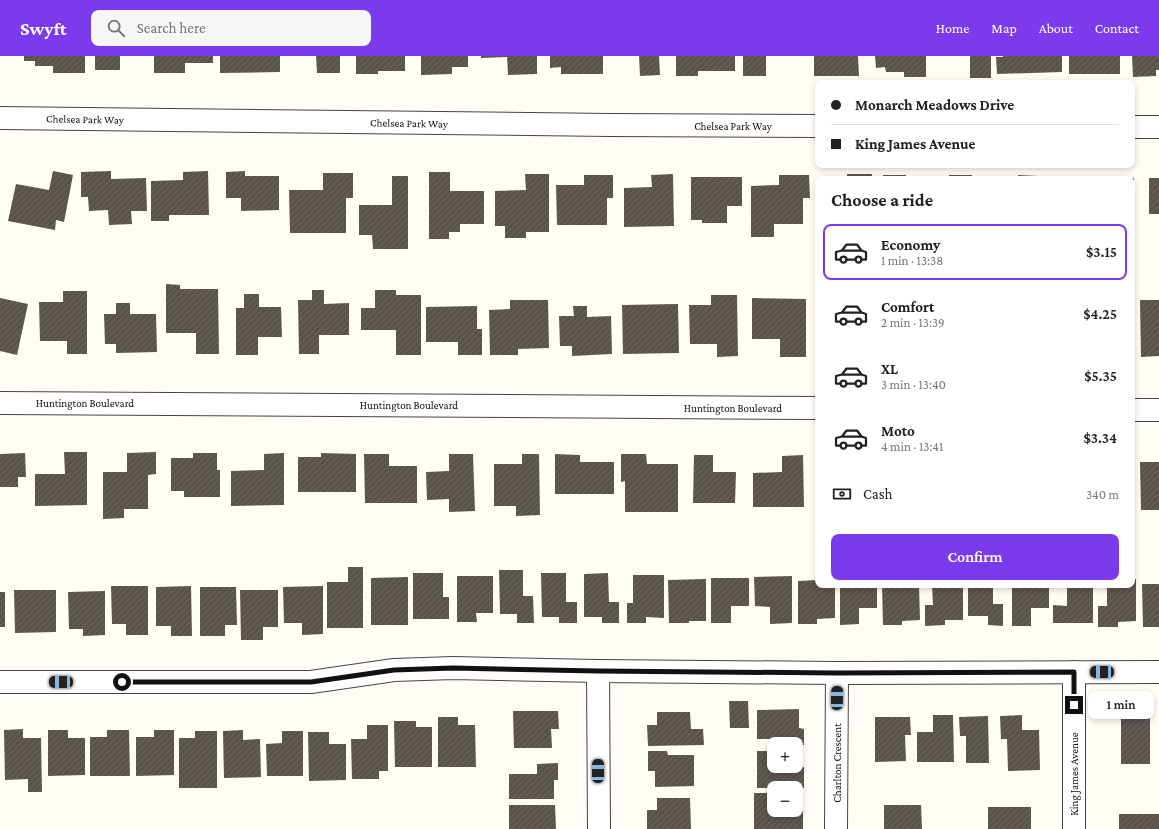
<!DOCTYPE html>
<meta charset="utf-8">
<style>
:root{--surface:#fff;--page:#f6f6f6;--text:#202124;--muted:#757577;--line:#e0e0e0;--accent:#7c3aed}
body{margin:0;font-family:"Crimson Pro",serif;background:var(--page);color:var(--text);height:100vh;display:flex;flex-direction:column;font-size:15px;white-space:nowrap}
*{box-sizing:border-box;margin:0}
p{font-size:13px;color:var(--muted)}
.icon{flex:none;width:22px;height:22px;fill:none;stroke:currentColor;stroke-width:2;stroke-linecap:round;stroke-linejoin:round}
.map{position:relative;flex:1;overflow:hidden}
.side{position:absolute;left:815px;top:120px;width:320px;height:412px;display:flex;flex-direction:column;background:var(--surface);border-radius:8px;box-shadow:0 2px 6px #0003}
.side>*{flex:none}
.banner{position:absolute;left:815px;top:24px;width:320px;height:88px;border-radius:8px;box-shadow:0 2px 6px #0003;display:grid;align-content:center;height:88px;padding:0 16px;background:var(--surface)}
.buttons{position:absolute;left:767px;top:681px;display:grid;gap:8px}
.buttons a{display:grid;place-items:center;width:36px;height:36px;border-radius:8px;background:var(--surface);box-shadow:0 2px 6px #0003;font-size:20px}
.end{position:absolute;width:18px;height:18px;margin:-9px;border:5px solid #111;background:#fff;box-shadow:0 0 0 2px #fff}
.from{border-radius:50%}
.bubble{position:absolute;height:28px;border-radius:8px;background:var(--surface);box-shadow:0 2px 6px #0003;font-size:13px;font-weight:600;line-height:28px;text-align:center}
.car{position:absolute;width:12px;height:24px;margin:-12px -6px;border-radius:5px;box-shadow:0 0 3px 1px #0007;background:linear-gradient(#222 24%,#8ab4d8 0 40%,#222 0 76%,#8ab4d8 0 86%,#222 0)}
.banner b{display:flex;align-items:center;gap:14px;height:38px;font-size:15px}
.banner b+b{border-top:1px solid var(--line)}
.banner i{width:10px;height:10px;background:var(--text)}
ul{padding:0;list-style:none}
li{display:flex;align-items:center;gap:12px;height:56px;margin:0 8px 6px;padding:0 8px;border:2px solid transparent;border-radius:8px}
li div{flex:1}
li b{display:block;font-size:15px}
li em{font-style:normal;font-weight:600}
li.current{border-color:var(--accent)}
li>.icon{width:36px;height:36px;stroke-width:1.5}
h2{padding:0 16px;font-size:18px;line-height:48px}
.pay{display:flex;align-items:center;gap:10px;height:44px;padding:0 16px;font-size:15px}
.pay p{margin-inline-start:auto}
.button{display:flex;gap:8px;margin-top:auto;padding:8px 16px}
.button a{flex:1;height:46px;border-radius:8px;background:var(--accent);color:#fff;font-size:16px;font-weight:600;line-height:46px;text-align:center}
header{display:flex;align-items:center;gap:24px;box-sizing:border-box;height:56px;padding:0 20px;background:var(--accent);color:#fff}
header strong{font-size:19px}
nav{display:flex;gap:22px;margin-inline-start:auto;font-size:14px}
.search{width:280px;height:36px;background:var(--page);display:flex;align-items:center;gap:10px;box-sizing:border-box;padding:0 14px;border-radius:8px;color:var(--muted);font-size:15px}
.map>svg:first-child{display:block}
</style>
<header>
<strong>Swyft</strong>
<div class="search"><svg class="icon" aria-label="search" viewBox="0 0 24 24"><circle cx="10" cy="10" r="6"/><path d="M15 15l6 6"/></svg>Search here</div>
<nav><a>Home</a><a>Map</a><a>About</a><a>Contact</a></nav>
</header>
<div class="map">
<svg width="1159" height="773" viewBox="0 0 1159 773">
<defs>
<pattern id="building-hatch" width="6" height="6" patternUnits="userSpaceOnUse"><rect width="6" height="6" fill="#5a524d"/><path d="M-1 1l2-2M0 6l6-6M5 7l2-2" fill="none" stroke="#6d6662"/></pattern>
</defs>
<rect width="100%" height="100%" fill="#fffdf5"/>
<g fill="url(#building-hatch)">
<polygon points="24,0 85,0 85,17 53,17 53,10 35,10 35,5 24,5"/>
<rect x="95" y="0" width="25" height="14"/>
<polygon points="154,0 213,0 213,7 185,7 185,17 154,17"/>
<polygon points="220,0 280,0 280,16 220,17"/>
<polygon points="316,0 340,0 340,17 317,17"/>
<polygon points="356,0 405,0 405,15 378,15 378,18 356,18"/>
<polygon points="421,0 468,0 468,11 452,11 452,18 421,19"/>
<polygon points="481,0 507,0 507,1 481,2"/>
<polygon points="507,0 537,0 537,18 508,19"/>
<polygon points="550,0 603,0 603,18 561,18 561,11 550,12"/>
<polygon points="639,0 659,0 660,19 640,20"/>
<polygon points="676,0 735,0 735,15 698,15 698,20 676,20"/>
<rect x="743" y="0" width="23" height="20"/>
<polygon points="814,0 858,0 859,20 814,20"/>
<polygon points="875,0 926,0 926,21 904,21 904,16 886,16 885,11 876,12"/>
<rect x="970" y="0" width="21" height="22"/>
<polygon points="1003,0 1062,0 1062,16 997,18 996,1 1003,1"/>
<rect x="1069" y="0" width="51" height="18"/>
<polygon points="1132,0 1159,0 1159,14 1156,14 1156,20 1133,21"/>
<polygon points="53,115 73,119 64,166 56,164 55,174 8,165 16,128 49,134"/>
<polygon points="111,115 111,123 146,122 147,155 131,155 132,168 109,169 108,154 89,155 88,141 81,141 81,116"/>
<polygon points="208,115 209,159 169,159 169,165 151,165 151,125 183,124 183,116"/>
<polygon points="245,115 245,120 279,120 279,154 241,155 241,142 226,142 226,116"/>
<polygon points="429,116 450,116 450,135 484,135 484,168 460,168 460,176 449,176 449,183 429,183"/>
<polygon points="323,117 353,117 353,142 346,142 346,177 290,177 289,134 323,134"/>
<polygon points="525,118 549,118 549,176 526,176 526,182 505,182 505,170 495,170 495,135 526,134"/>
<polygon points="673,118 674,170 624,171 624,132 652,131 651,119"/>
<rect x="847" y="118" width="25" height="5"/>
<polygon points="584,119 613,119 613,142 607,142 607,169 557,169 556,129 584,129"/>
<polygon points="779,119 809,119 810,142 803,142 803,168 774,168 774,181 751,181 751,130 779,129"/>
<rect x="883" y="119" width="23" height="4"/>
<rect x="949" y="119" width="23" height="4"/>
<polygon points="1018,119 1039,120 1038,123 1018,123"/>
<polygon points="392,120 408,120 408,193 373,193 372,179 359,179 359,149 392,149"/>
<polygon points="691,121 742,121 742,150 727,150 727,167 702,167 702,164 691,164"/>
<rect x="1132" y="122" width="2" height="47"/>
<rect x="1149" y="122" width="10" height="36"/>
<polygon points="166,228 180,229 180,233 218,233 219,298 196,298 196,277 166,277"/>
<polygon points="312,234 324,234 324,248 349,247 349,279 319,279 319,298 299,298 298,244 312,244"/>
<polygon points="375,234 396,234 396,239 421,239 421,299 396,299 396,274 361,274 361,252 375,252"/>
<polygon points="63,235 87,235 87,298 67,298 67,285 40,285 39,246 63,246"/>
<polygon points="244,238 259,238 259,251 281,251 282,281 258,281 258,299 236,299 236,252 244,252"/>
<polygon points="711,239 737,239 738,300 717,301 717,288 690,288 689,249 711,249"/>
<polygon points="0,242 28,248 17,299 0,295"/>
<polygon points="752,242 806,243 806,301 780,301 780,283 752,283"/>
<polygon points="510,244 548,244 549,292 518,293 518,299 490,299 489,254 510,253"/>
<polygon points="1140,244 1159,244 1159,300 1141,301"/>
<polygon points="116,247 130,247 130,258 156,258 157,296 116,297 116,288 105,288 104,258 116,258"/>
<polygon points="678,248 679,297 623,298 622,249"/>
<polygon points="477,250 477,273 482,273 482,299 458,299 458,286 426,286 426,251"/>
<polygon points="573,250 587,250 587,261 611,260 612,298 572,300 572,290 560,290 559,260 574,260"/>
<polygon points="64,396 87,396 87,449 35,450 35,418 65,418"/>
<polygon points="156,396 156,418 148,419 148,453 124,453 124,462 103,463 103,416 127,416 127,397"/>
<polygon points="25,397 26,421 18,421 18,431 0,431 0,398"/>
<polygon points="193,397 217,397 217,414 220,414 220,441 184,441 184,435 171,435 171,402 193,402"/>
<polygon points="284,397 284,449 231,450 231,415 264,414 264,398"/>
<polygon points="321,397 356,398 356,436 298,436 298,401 321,401"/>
<polygon points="364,398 389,398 389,410 417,410 417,447 365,447"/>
<polygon points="449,398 473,398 475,455 449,456 449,443 427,444 426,416 449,415"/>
<polygon points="522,398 539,398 540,459 516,460 516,450 494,450 494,408 522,408"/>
<polygon points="555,398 580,399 580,406 614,406 614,438 555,438"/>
<polygon points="621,398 646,398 647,408 678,408 678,456 625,456 625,425 621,426"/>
<polygon points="694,399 713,399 713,416 736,416 735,447 693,447"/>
<polygon points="803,399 804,451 753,451 753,417 782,416 782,400"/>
<polygon points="1140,406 1159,406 1159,454 1141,454"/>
<polygon points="348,511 363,511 363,572 327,572 327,526 348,526"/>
<polygon points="499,514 523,514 523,540 533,540 534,567 517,567 517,558 500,558"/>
<polygon points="413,517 443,517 443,541 449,541 449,563 413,563"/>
<polygon points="541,517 566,517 566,546 577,546 577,567 559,567 559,561 542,561"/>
<polygon points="608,517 609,546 619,546 619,567 602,567 602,561 584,561 584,518"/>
<polygon points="633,519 664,519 664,562 646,561 646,567 627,567 627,547 633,547"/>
<polygon points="457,520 493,520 493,557 476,557 477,566 457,566"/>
<polygon points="792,520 792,567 770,568 770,551 755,550 754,521"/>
<polygon points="408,521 408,569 371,569 371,522"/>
<polygon points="711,522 749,522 749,550 731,550 731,567 711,567"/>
<polygon points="706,523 706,565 689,565 689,567 669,567 668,524"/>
<polygon points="1132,523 1136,523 1136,565 1118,566 1118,571 1098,571 1098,550 1107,550 1107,529 1132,529"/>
<polygon points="818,524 818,529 835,529 835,562 817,563 817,568 798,568 798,525"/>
<polygon points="1142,528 1159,528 1159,571 1143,571"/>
<polygon points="840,529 877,529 877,552 859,552 859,568 840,569"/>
<polygon points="882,529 919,529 920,564 902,565 902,569 883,569"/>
<polygon points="932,529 963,529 963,564 945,564 945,569 925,570 925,549 933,549"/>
<polygon points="968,529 993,529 993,548 1003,548 1003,570 988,569 988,560 968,560"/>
<polygon points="1012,529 1049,529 1049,552 1031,552 1031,570 1012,570"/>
<polygon points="1067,529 1093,529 1093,567 1053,567 1053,549 1067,550"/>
<polygon points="111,530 148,530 148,579 126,579 126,568 112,568"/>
<polygon points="191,530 192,580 171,580 171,570 156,570 156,531"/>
<polygon points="323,530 323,578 302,579 302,567 284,567 283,531"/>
<polygon points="200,531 236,531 237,569 225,569 225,580 200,580"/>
<polygon points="14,534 56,534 56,576 15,577"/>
<polygon points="240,534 278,534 278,571 263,571 263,584 241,584"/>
<polygon points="105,535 105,579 83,580 83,573 69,573 68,536"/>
<rect x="0" y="536" width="5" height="35"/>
<polygon points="729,645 748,645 749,672 730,672"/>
<polygon points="799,653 799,672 804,673 804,689 783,688 783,683 757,683 757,654"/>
<polygon points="513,655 558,655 559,673 551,673 552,692 514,692"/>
<polygon points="657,656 690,656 691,673 703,673 704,689 648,690 647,669 657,669"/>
<polygon points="933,659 953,659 954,706 917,706 917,676 933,676"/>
<polygon points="1022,659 1022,674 1039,674 1040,714 1008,715 1007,683 1001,683 1000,660"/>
<polygon points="988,660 989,707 966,707 966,680 960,680 959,661"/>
<polygon points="438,661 458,661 458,669 475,669 476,711 438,711"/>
<polygon points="875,661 910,661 911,679 905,679 906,705 875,706"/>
<polygon points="1150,661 1150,708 1121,708 1121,662"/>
<polygon points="394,665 416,665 416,671 432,671 432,711 395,711"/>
<polygon points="367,669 388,669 388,715 379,715 379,723 352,723 351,683 367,683"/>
<polygon points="23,673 23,682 41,682 42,736 28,736 28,723 5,724 4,674"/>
<polygon points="48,674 68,674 68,682 85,682 85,719 48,720"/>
<polygon points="107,674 129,674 130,720 90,720 90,681 107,681"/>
<polygon points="154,674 174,674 174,719 136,720 136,681 154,681"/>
<polygon points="243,674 243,684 260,683 261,721 224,722 223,675"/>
<polygon points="195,675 217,675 217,732 179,732 179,682 195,682"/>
<polygon points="282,675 303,675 303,720 267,720 266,688 282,687"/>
<polygon points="308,676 329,676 329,688 346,688 346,724 309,725"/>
<polygon points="648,695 667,695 668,699 694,699 694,730 655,731 655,715 648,715"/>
<polygon points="757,695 774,695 774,710 787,710 787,712 804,711 804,732 757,732"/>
<polygon points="558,707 558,724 554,724 554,743 509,743 509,718 537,718 537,708"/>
<polygon points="754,737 774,737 774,754 803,755 803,773 754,773"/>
<polygon points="657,742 690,742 691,773 647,773 647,754 657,754"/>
<polygon points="509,749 555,749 556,773 509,773"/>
<polygon points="884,749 921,749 922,773 884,773"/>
<rect x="988" y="751" width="43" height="22"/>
<rect x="1119" y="758" width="40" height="15"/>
</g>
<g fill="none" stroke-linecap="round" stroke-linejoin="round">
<defs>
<g id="minor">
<polyline points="0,62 611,69 818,70"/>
<polyline points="1132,71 1159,71"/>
<polyline points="0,347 818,352"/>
<polyline points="1132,354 1159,354"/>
<polyline points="598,615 599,773"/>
<polyline points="1074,616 1074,773"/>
<polyline points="0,626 311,626 394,614 453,612 598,615 837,617 1159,616"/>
<polyline points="836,773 837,617"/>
</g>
</defs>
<use href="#minor" stroke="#444" stroke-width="24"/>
<use href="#minor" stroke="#fff" stroke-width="22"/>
</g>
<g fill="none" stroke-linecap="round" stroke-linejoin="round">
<polyline stroke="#111" stroke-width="5" points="122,626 311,626 394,614 453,612 598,615 837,617 1074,616 1074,649"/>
</g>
<g text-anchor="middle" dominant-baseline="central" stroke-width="4" stroke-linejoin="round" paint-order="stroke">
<g font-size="11" fill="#111" stroke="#fff">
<text transform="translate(85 63) rotate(1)">Chelsea Park Way</text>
<text transform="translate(409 67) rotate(1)">Chelsea Park Way</text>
<text x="733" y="70">Chelsea Park Way</text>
<text x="85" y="347">Huntington Boulevard</text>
<text x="409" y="349">Huntington Boulevard</text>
<text x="733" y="352">Huntington Boulevard</text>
<text transform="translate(837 707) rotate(-90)">Charlton Crescent</text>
<text transform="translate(1074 718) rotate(-90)">King James Avenue</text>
</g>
</g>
</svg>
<div class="buttons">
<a>+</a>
<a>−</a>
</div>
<i class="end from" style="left:122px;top:626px"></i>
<i class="end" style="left:1074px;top:649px"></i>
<div class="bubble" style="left:1088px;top:635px;width:66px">1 min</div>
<i class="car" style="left:1102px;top:616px;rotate:270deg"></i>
<i class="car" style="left:61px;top:626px;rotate:270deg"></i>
<i class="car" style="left:837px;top:642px;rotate:1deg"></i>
<i class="car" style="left:598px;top:715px;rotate:0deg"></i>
<div class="banner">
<b><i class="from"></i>Monarch Meadows Drive</b>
<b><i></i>King James Avenue</b>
</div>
<section class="side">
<h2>Choose a ride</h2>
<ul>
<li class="current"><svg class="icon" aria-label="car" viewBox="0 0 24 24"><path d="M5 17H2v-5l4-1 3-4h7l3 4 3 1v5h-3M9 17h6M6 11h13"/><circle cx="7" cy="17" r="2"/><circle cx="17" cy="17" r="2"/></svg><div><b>Economy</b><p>1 min · 13:38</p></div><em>$3.15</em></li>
<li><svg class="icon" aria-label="car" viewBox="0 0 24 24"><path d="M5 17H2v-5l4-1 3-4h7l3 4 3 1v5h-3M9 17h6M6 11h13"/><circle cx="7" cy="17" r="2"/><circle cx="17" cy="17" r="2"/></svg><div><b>Comfort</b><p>2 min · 13:39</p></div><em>$4.25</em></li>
<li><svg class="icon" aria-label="car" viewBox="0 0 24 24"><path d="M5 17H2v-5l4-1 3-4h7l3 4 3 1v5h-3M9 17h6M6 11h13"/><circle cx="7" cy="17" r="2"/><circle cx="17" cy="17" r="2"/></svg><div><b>XL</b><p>3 min · 13:40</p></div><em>$5.35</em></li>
<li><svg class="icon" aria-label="car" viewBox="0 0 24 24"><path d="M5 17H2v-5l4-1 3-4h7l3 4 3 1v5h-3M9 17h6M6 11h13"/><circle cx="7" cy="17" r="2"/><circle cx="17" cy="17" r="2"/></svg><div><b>Moto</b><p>4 min · 13:41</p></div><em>$3.34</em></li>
</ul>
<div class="pay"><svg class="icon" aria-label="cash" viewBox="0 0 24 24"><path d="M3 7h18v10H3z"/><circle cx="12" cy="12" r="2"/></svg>Cash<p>340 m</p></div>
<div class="button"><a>Confirm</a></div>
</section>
</div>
